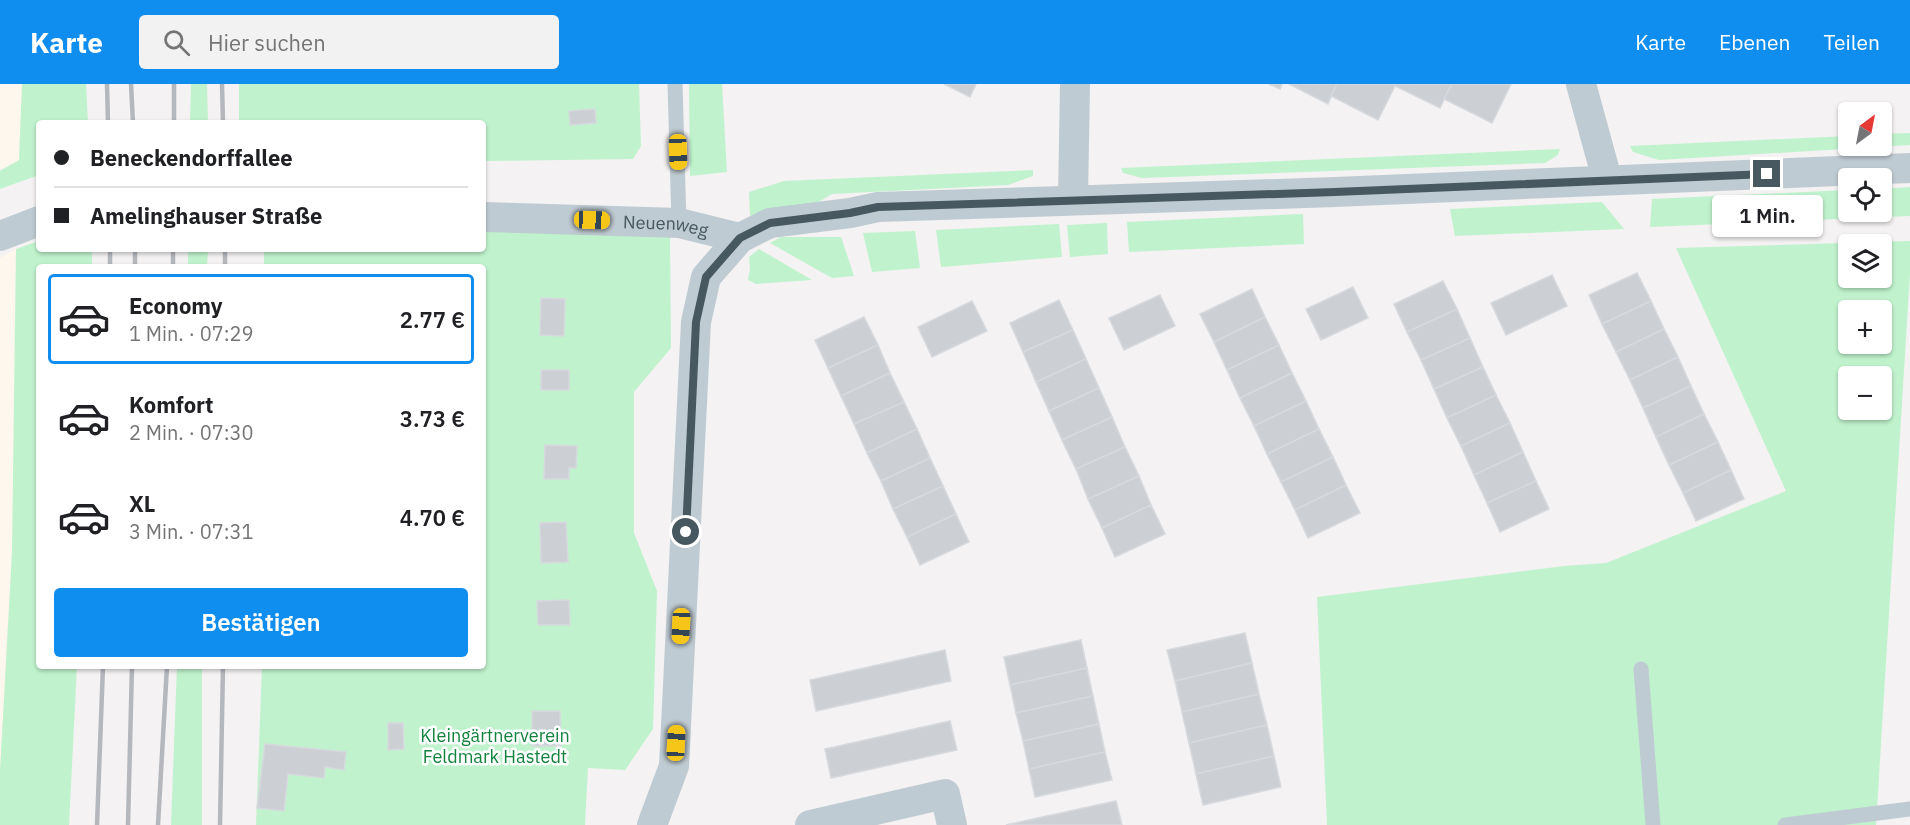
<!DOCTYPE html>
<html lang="de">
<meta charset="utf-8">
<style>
:root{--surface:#fff;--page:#f2f2f2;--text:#202124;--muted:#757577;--line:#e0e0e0;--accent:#108ef0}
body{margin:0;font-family:"IBM Plex Sans",sans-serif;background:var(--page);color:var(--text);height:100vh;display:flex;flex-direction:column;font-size:22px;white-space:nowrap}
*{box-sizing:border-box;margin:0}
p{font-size:20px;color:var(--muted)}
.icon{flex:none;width:33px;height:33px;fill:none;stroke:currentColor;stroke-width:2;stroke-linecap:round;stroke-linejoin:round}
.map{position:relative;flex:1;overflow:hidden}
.panel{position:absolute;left:36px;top:180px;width:450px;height:405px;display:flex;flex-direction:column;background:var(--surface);border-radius:6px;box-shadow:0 2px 4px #0004}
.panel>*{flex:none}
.banner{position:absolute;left:36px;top:36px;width:450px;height:132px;border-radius:6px;box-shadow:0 2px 4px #0004;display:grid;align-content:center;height:132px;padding:0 18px;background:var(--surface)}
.needle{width:39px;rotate:32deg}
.buttons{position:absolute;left:1838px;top:18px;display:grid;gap:12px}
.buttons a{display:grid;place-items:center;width:54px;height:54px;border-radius:6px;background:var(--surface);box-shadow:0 2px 4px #0004;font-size:30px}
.end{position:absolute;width:27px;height:27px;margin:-14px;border:8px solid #485861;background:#fff;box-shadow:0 0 0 3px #fff}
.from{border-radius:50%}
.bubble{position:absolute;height:42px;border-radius:6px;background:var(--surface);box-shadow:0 2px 4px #0004;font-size:20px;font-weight:600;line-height:42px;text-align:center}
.car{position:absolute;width:18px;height:36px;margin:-18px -9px;border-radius:8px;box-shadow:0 0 4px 2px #0007;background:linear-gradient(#f5c518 24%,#345 0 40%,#f5c518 0 76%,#345 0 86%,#f5c518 0)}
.banner b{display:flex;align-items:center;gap:21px;height:57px;font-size:22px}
.banner b+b{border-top:2px solid var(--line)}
.banner i{width:15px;height:15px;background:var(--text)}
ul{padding:10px 0 0;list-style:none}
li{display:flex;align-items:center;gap:18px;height:90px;margin:0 12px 9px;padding:0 6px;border:3px solid transparent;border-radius:6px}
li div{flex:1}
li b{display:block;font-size:22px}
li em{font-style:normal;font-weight:600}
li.selected{border-color:var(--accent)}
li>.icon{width:54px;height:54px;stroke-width:1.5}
.button{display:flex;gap:12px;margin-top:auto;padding:12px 18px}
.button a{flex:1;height:69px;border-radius:6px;background:var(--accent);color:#fff;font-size:24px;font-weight:600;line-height:69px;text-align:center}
header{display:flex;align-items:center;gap:36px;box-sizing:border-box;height:84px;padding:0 30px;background:var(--accent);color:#fff}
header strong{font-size:28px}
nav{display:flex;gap:33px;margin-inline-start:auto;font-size:21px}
.search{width:420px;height:54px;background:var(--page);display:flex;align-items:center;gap:15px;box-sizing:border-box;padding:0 21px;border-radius:6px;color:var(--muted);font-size:22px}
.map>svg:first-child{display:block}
</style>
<header>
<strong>Karte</strong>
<div class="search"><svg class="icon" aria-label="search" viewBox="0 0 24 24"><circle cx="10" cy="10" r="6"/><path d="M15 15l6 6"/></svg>Hier suchen</div>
<nav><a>Karte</a><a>Ebenen</a><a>Teilen</a></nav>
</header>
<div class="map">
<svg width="1910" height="741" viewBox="0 0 1910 741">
<rect width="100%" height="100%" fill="#f4f2f2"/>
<g fill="#fdf7ed">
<polygon points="0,0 22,0 19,76 0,86"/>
<polygon points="16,165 12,468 0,687 0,174"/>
</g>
<g fill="#c0f3cd" fill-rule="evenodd">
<polygon points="22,0 86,0 88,39 39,39 39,91 0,105 0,87 19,76"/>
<polygon points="191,0 207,0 208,39 190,39"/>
<polygon points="239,0 639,0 641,62 633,75 483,77 483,39 239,39"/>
<polygon points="689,0 722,0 727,88 690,92"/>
<polygon points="1910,49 1910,61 1659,76 1633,68 1630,62 1848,52 1848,62 1881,62 1881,50"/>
<polygon points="1560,65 1558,71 1545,79 1142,94 1123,89 1121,84"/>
<polygon points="1033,86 1033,92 1008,101 832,110 812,122 768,125 750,132 749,108 784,97"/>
<polygon points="1910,103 1910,132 1650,143 1652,115 1848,106 1848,128 1881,128 1881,105"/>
<polygon points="1602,118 1624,145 1455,152 1450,125"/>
<polygon points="1303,130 1304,160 1129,168 1127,138"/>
<polygon points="1107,139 1108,170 1070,173 1067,141"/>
<polygon points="1059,140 1062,173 941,183 936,146"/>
<polygon points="483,144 670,153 671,264 634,308 634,449 657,507 653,645 625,686 588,684 585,741 256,741 262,582 483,582 483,183 264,183 264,168 311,167 311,165 483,165"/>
<polygon points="915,147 920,184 872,188 863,149"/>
<polygon points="781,153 841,153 854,192 832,194 770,159"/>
<polygon points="39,157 39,165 92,165 92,183 39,183 39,582 77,582 69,741 0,741 0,687 12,468 16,165"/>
<path d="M1910 157V189L1876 741H1327L1317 513 1564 482 1606 479 1786 407 1676 164ZM1848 160H1881V194H1848ZM1848 226H1881V260H1848ZM1848 292H1881V326H1848Z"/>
<polygon points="188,165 208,165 207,183 188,183"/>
<polygon points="759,165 812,196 756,200 748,196 750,184 749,173"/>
<polygon points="177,582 202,582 202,741 171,741"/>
</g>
<g fill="#ccd0d4" stroke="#d6d9dd" stroke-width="1.5">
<polygon points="944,0 976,0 970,13"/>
<polygon points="1269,0 1282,0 1280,5"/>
<polygon points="1289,0 1337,0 1328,20"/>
<polygon points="1337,0 1396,0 1378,36 1331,12"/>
<polygon points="1396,0 1452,0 1440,24 1395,2"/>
<polygon points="1452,0 1511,0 1492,39 1444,15"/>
<polygon points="595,25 596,39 570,41 569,27"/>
<polygon points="1637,189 1651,217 1602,240 1589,211"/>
<polygon points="1552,191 1567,222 1506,251 1491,219"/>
<polygon points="1443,197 1457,225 1407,248 1394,220"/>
<polygon points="1353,203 1368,234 1321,256 1306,225"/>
<polygon points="1252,205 1265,233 1214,258 1200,230"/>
<polygon points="1160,211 1175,242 1124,266 1109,234"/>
<polygon points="541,214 565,215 564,252 540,251"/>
<polygon points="1059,216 1073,246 1023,268 1010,239"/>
<polygon points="972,217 987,247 932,273 918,243"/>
<polygon points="1651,217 1664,245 1616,268 1602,240"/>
<polygon points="1457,225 1470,254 1421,276 1407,248"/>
<polygon points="864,233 878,261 828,284 815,256"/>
<polygon points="1265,233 1279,261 1227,286 1214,258"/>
<polygon points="1664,245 1678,273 1630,296 1616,268"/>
<polygon points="1073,246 1086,275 1036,298 1023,268"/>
<polygon points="1470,254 1483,283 1434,305 1421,276"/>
<polygon points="878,261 890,289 841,312 828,284"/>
<polygon points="1279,261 1292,289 1240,314 1227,286"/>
<polygon points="1678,273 1691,302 1643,324 1630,296"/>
<polygon points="1086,275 1099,304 1049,327 1036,298"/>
<polygon points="1483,283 1496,311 1447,334 1434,305"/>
<rect x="541" y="286" width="28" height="20"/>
<polygon points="890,289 904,318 854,340 841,312"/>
<polygon points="1292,289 1306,317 1254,342 1240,314"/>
<polygon points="1691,302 1704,330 1656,353 1643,324"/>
<polygon points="1099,304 1112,333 1062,356 1049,327"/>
<polygon points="1496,311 1510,339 1461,362 1447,334"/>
<polygon points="1306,317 1319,345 1267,370 1254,342"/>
<polygon points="904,318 917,345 867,369 854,340"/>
<polygon points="1704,330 1718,358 1669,381 1656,353"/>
<polygon points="1112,333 1125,363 1076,385 1062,356"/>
<polygon points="1510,339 1523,368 1474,391 1461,362"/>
<polygon points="917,345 930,374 881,397 867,369"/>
<polygon points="1319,345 1333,373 1281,398 1267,370"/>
<polygon points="1718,358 1731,386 1683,409 1669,381"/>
<polygon points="545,361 577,362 576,384 569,384 569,395 544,395"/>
<polygon points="1125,363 1139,392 1088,415 1076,385"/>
<polygon points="1523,368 1536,397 1487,419 1474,391"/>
<polygon points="1333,373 1346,401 1295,426 1281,398"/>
<polygon points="930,374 943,402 893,425 881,397"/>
<polygon points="1731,386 1744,415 1696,437 1683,409"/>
<polygon points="1139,392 1151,421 1102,444 1088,415"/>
<polygon points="1536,397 1549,425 1500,448 1487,419"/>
<polygon points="1346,401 1360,429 1308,454 1295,426"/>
<polygon points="943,402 956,430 907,453 893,425"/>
<polygon points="1151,421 1165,450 1115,473 1102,444"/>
<polygon points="956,430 969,458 920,481 907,453"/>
<polygon points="566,438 568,478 541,479 540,439"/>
<polygon points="569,516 570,541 538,541 537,517"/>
<polygon points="1245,549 1252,579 1175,597 1167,566"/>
<polygon points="1081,556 1087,584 1010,601 1004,573"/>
<polygon points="945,566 951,597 816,627 810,596"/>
<polygon points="1252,579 1259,610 1182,628 1175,597"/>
<polygon points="1087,584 1093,612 1016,629 1010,601"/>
<polygon points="1259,610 1267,641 1189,659 1182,628"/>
<polygon points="1093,612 1099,640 1023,657 1016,629"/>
<polygon points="532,627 560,627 561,662 532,662"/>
<polygon points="950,637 957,666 831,694 825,665"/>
<polygon points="388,639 403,639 404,665 388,666"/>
<polygon points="1099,640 1105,668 1029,685 1023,657"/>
<polygon points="1267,641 1274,672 1196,690 1189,659"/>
<polygon points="265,660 346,668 344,686 325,683 324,694 288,690 284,727 257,724"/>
<polygon points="1105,668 1112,696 1035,713 1029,685"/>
<polygon points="1274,672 1281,703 1203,721 1196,690"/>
<polygon points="1116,717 1122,741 1006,741"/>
</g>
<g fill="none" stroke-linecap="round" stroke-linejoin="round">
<g stroke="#bfcbd2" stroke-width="15">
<polyline points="675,0 679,139"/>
<polyline points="1641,585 1653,741"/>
<polyline points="1785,741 1910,725"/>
</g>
<g stroke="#bfcbd2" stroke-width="30">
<polyline points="1581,0 1607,95"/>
<polyline points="1073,115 1075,0"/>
<path id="s1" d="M483 133 679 139 740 154"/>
<polyline points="0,152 39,137"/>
<polyline points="652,741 674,682 696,238 706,193 740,154 770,139 850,129 878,123 1335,108 1910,84"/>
<polyline points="810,741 945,710 952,741"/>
</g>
<g stroke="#b4b8bd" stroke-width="4.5">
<polyline points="107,0 108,39"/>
<polyline points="131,0 133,39"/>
<polyline points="174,0 174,39"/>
<polyline points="222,0 223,39"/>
<polyline points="135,165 135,183"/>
<polyline points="225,165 225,183"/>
<polyline points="110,183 110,165"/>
<polyline points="173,183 173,165"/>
<polyline points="97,741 103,582"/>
<polyline points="128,741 132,582"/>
<polyline points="158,741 167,582"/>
<polyline points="220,741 223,582"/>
</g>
</g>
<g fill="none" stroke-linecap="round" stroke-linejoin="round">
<polyline stroke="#485861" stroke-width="8" points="686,448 696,238 706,193 740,154 770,139 850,129 878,123 1335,108 1767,90"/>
</g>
<g text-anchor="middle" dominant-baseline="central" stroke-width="5" stroke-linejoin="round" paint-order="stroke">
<g font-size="18" fill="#485861" stroke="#fff">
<text stroke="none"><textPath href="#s1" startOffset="183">Neuenweg</textPath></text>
</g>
<g font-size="18" fill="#12833d" stroke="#fff">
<text x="495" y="651">Kleingärtnerverein<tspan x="495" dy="21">Feldmark Hastedt</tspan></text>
</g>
</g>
</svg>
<div class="buttons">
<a><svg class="needle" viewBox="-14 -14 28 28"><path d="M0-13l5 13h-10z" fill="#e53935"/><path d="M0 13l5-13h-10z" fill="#757577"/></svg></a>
<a><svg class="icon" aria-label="locate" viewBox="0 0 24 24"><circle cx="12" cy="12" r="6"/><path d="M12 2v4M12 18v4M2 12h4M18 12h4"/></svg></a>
<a><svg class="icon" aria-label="layers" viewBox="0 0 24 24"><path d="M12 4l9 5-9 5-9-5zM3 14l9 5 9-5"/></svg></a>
<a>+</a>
<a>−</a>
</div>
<i class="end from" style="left:686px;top:448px"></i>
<i class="end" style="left:1767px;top:90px"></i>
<div class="bubble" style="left:1712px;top:111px;width:111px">1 Min.</div>
<i class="car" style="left:678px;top:68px;rotate:178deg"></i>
<i class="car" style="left:592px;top:136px;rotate:92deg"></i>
<i class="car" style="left:681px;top:542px;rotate:183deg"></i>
<i class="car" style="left:676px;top:659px;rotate:3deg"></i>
<div class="banner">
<b><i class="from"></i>Beneckendorffallee</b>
<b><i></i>Amelinghauser Straße</b>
</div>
<section class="panel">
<ul>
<li class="selected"><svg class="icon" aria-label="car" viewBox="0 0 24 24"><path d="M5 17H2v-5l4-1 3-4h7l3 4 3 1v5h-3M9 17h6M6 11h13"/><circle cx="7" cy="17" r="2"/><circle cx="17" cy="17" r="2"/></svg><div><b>Economy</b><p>1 Min. · 07:29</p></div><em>2.77 €</em></li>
<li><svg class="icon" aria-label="car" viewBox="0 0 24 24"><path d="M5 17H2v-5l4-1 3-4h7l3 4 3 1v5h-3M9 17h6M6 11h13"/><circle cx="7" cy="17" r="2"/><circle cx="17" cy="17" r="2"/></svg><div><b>Komfort</b><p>2 Min. · 07:30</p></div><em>3.73 €</em></li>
<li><svg class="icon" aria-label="car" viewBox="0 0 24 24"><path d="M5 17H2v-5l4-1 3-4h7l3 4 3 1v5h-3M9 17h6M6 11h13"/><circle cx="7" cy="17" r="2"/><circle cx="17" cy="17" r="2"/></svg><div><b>XL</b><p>3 Min. · 07:31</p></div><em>4.70 €</em></li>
</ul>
<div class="button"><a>Bestätigen</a></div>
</section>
</div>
